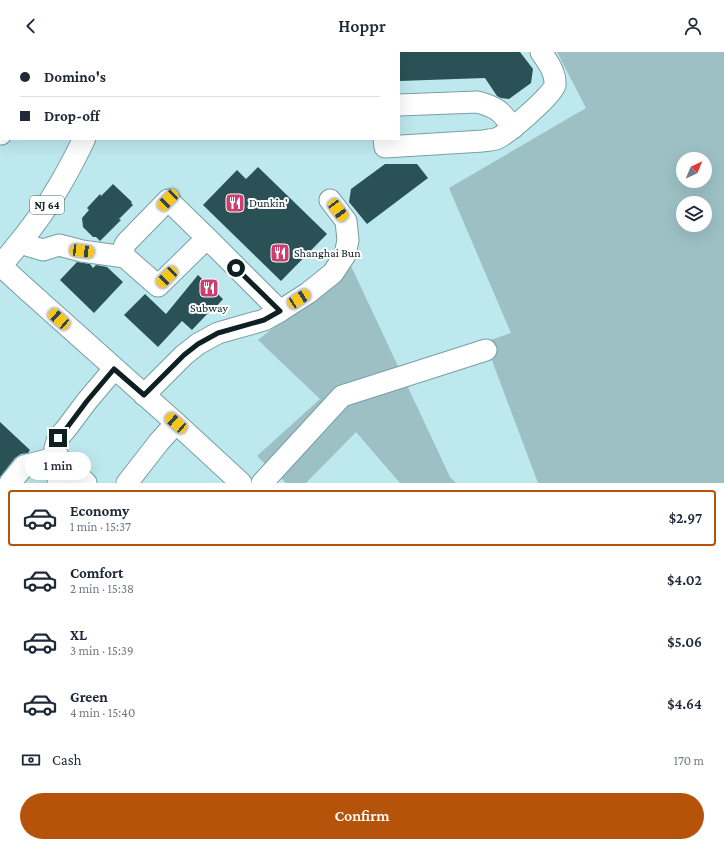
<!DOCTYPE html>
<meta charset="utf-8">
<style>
:root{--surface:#fff;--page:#f2f2f3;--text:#1f2937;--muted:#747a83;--line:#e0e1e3;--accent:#b45309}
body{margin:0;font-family:"Crimson Pro",serif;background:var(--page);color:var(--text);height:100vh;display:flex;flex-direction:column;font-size:15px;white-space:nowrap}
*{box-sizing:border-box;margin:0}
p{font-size:13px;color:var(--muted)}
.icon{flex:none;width:22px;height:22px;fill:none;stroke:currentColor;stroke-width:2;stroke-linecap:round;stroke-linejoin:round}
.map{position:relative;height:431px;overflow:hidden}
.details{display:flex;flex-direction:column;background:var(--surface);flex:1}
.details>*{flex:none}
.guide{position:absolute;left:0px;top:0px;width:400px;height:88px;box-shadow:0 4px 16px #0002;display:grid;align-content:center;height:88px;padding:0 20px;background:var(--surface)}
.needle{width:26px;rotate:44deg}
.controls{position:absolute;left:676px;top:100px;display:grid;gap:8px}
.controls a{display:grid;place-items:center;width:36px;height:36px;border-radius:50%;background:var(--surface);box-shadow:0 4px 16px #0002;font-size:20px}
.end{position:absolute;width:18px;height:18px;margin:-9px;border:5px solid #0f2022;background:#fff;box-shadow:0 0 0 2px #fff}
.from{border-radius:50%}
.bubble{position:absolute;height:28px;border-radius:14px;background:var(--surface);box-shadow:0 4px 16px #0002;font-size:13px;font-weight:600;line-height:28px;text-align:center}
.car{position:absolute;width:12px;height:24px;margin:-12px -6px;border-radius:5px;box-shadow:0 0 3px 1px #0007;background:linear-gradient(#f5c518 24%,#345 0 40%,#f5c518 0 76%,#345 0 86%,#f5c518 0)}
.guide b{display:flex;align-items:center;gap:14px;height:38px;font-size:15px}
.guide b+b{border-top:1px solid var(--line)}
.guide i{width:10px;height:10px;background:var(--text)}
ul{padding:7px 0 0;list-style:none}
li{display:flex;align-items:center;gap:12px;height:56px;margin:0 8px 6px;padding:0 12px;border:2px solid transparent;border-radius:4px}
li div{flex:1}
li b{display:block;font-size:15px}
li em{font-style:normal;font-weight:600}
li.selected{border-color:var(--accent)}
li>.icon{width:36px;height:36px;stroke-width:1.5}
.pay{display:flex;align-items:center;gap:10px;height:44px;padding:0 20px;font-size:15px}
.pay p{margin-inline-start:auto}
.button{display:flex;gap:8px;margin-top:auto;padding:8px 20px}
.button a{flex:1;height:46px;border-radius:24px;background:var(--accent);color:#fff;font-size:16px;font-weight:600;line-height:46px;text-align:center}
header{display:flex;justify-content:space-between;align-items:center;height:52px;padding:0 20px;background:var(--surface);font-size:18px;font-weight:600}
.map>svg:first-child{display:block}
</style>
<header><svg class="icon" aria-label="back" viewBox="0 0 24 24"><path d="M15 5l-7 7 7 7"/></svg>Hoppr<svg class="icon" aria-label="person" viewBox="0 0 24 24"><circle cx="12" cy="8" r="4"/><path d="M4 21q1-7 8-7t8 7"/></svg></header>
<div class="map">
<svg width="724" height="431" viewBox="0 0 724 431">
<rect width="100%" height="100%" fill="#bde8ed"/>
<g fill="#9cc0c4" fill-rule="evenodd">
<path d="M557 0H724V431H538L485 290 511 281 449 136 586 56ZM683 107H705V129H683ZM683 151H705V173H683Z"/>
<polygon points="351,214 450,425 456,431 400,431 356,380 306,431 286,431 257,404 320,347 258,288"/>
</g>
<g fill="#2a5256">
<polygon points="399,0 520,0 533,17 531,31 509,47 501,46 497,44 485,26 399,29"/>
<polygon points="385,112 417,112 428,126 367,172 349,150 351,137"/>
<polygon points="258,115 327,182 281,229 203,153 237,118 246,127"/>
<polygon points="113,132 132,150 131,151 133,153 119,167 121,168 100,189 96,185 93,185 83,175 82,166 89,158 87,156 100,142 101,144"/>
<polygon points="77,210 90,212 93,216 96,213 107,215 123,230 94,261 60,228"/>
<polygon points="198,223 223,247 215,256 209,260 192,278 182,269 158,295 124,263 145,242 166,262"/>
<polygon points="0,370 30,398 28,401 21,402 15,406 0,425"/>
</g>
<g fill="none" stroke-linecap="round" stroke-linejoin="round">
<defs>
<g id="minor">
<polyline points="272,1 273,0"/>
<polyline points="0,7 1,7"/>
<path d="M399 53 477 50C497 55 501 59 513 76"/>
<polyline points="0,82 1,82"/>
<path d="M384 87 385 95 483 89C488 88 494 88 498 86 508 81 553 43 555 33 556 21 548 10 541 0"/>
<path d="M207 186 168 148 127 190C123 195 123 198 125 205L158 234 207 186 280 259"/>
<polyline points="20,191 43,198 59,193 82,199 125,205"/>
<polyline points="0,213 25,236 176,371 241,431"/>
<polyline points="144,343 184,303 198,292 218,281 264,268 280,259 308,241 333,221 345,203 348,188 346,169 330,148"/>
<polyline points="10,431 24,414 58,405"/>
<polyline points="58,431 70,416"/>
<polyline points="86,431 58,405 55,396 58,386 66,377 87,349 114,317"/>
<polyline points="127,431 159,390 176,371"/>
<polyline points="262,431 342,344 486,298"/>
</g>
<g id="major">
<polyline points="117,1 118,0"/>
<path d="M0 214C23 188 44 161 61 131 69 117 77 102 84 87"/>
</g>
</defs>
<use href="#minor" stroke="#76a0a4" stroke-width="23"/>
<use href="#major" stroke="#76a0a4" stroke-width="24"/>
<use href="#minor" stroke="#fff" stroke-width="21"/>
<use href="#major" stroke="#fff" stroke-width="22"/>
</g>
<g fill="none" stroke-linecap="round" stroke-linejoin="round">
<polyline stroke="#0f2022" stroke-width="5" points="58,386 66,377 87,349 114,317 144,343 184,303 198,292 218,281 264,268 280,259 236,216"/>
</g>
<defs>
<symbol id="restaurant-square" viewBox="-11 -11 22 22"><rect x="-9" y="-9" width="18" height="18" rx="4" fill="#cb3e6e" stroke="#fff"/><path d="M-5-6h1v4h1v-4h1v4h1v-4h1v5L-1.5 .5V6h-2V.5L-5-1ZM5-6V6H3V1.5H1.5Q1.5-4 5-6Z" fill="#fff"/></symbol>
</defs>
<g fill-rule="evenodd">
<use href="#restaurant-square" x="224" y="140" width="22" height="22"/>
<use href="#restaurant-square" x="269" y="190" width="22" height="22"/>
<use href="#restaurant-square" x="198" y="225" width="22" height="22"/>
</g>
<g text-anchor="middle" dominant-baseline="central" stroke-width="4" stroke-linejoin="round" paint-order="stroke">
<rect fill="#fff" stroke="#576364" stroke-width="1" x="30" y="144" width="34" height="18" rx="3"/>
<g font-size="11" font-weight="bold" fill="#0f2022">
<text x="47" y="153">NJ 64</text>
</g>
<g font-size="12" fill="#0f2022" stroke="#fff" text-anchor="start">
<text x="249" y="151">Dunkin'</text>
<text x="294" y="201">Shanghai Bun</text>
<text x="209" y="256" text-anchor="middle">Subway</text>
</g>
</g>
</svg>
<div class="controls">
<a><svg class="needle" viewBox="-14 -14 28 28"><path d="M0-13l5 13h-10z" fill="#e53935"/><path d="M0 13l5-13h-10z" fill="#747a83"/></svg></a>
<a><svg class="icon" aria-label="layers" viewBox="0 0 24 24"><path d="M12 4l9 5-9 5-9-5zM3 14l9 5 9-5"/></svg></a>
</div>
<i class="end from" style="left:236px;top:216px"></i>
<i class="end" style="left:58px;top:386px"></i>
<div class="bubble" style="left:25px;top:400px;width:66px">1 min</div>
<i class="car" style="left:168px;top:148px;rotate:225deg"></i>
<i class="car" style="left:338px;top:158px;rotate:143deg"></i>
<i class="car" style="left:82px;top:199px;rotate:97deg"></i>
<i class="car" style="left:167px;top:225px;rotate:225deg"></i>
<i class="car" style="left:299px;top:247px;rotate:57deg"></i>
<i class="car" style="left:59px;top:267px;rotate:312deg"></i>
<i class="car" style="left:176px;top:371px;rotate:311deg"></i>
<div class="guide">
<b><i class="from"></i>Domino's</b>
<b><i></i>Drop-off</b>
</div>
</div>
<section class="details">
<ul>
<li class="selected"><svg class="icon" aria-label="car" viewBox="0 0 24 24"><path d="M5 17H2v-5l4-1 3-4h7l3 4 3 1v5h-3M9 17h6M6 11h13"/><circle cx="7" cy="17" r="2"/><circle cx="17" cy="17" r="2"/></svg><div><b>Economy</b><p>1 min · 15:37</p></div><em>$2.97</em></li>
<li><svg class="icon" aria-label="car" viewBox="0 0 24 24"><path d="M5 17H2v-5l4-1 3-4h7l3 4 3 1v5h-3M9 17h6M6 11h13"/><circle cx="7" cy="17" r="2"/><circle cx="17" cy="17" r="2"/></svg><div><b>Comfort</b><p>2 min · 15:38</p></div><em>$4.02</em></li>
<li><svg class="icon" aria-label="car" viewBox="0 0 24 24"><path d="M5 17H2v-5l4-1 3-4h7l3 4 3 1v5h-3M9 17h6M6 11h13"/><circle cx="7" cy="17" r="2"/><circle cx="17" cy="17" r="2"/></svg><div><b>XL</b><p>3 min · 15:39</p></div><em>$5.06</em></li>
<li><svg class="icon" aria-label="car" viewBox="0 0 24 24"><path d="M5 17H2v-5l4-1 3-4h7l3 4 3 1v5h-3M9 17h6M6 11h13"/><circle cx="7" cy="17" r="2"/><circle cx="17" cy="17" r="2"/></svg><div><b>Green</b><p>4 min · 15:40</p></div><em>$4.64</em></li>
</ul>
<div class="pay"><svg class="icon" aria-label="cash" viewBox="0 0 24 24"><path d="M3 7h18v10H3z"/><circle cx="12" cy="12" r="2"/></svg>Cash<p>170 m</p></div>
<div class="button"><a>Confirm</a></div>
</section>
